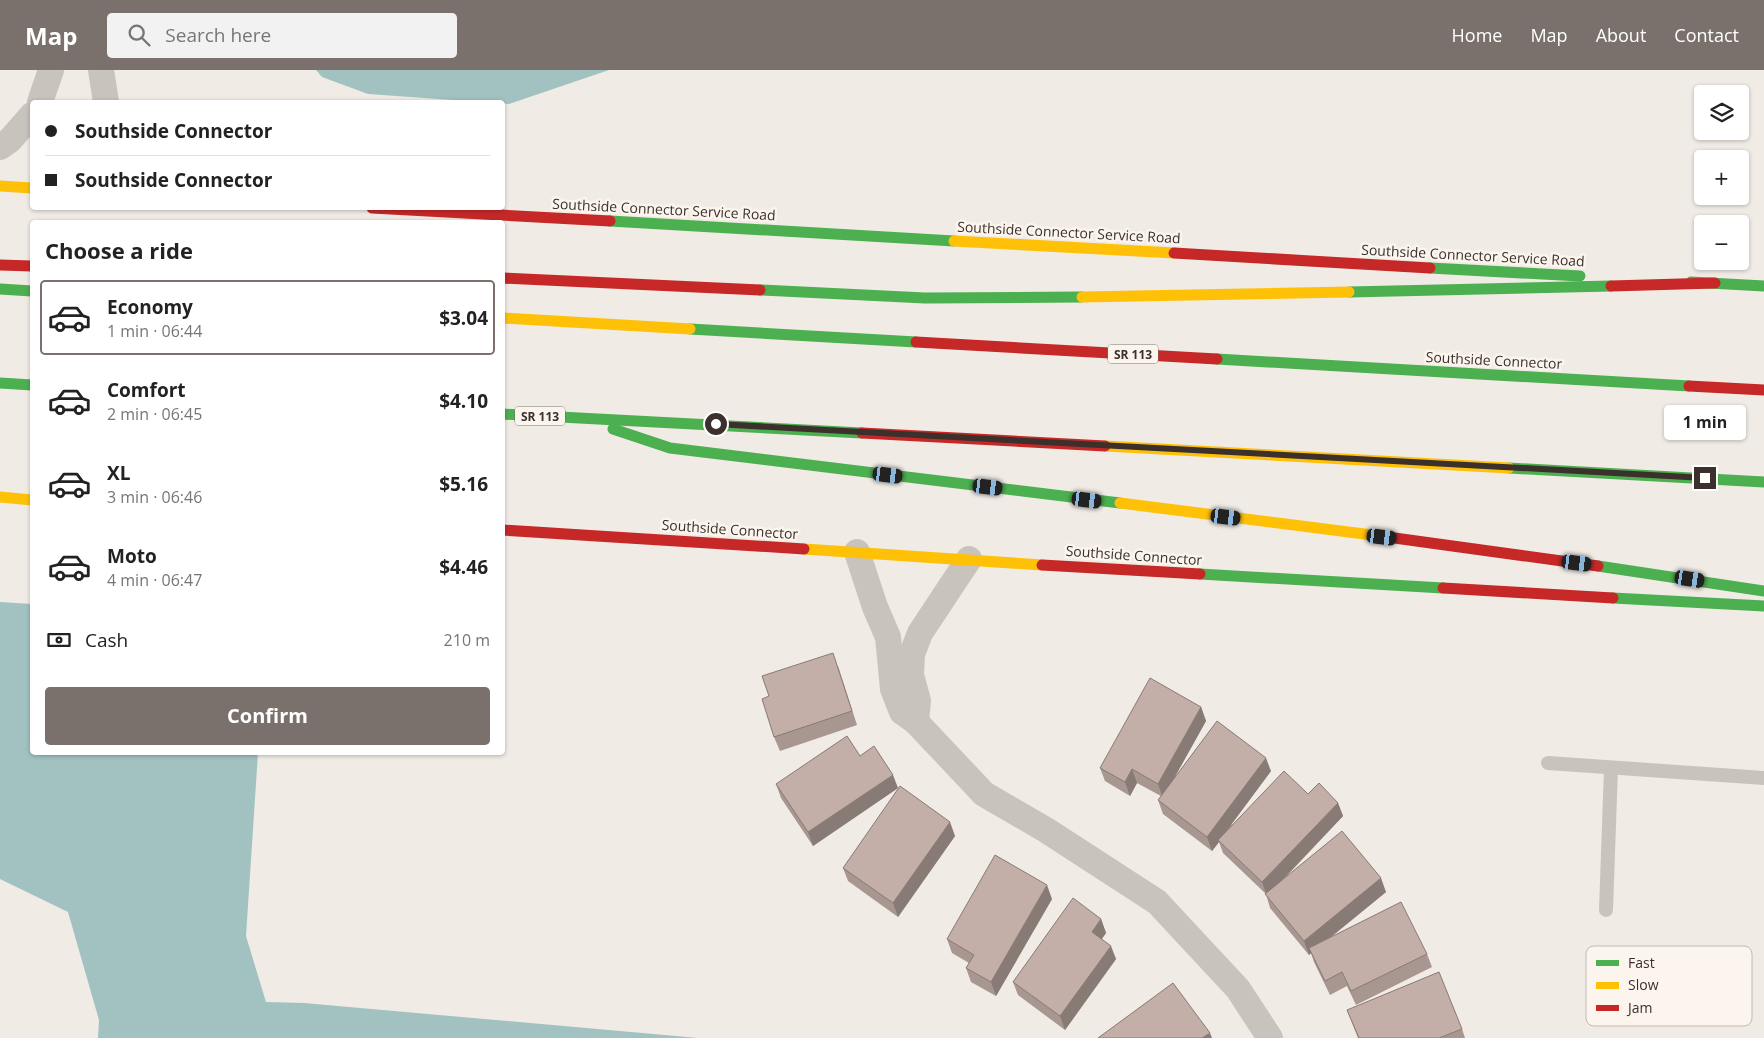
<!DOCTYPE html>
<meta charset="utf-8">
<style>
:root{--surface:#fff;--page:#f2f2f2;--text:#222;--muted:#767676;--line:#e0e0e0;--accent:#7a716c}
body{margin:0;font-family:"Open Sans",sans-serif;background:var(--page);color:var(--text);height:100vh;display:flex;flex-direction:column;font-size:19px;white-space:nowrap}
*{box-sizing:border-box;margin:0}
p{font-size:16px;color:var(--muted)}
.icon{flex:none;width:28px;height:28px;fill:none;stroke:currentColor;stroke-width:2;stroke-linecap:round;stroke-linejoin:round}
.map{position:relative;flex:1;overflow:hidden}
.sheet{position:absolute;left:30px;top:150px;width:475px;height:535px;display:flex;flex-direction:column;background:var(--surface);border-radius:5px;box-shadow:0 1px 4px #0004}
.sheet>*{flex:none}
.hud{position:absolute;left:30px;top:30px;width:475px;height:110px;border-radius:5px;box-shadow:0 1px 4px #0004;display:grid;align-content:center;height:110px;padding:0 15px;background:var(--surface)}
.buttons{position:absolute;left:1694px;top:15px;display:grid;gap:10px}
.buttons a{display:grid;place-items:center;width:55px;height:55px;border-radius:5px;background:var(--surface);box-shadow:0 1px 4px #0004;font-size:25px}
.end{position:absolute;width:22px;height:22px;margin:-11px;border:6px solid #3b302b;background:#fff;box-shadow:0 0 0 2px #fff}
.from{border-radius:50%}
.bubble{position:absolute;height:35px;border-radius:5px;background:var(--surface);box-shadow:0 1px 4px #0004;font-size:16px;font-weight:700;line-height:35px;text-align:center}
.car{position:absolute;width:15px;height:30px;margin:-15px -8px;border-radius:6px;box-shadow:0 0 4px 1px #0007;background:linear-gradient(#222 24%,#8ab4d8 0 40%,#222 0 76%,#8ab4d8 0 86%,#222 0)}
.hud b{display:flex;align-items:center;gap:18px;height:48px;font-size:19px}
.hud b+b{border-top:1px solid var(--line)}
.hud i{width:12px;height:12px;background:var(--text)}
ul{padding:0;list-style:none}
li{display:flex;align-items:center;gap:15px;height:75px;margin:0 10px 8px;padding:0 5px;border:2px solid transparent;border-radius:5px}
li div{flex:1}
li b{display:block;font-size:19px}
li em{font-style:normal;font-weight:700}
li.on{border-color:var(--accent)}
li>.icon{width:45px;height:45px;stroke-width:1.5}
h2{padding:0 15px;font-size:22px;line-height:60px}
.pay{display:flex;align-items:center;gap:12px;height:55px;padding:0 15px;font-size:19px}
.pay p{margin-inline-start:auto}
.button{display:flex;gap:10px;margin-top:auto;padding:10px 15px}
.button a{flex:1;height:58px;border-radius:5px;background:var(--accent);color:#fff;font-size:20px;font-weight:700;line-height:58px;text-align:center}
header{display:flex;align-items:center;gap:30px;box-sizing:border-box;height:70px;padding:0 25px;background:var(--accent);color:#fff}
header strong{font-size:24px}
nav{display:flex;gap:28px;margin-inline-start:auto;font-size:18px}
.search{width:350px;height:45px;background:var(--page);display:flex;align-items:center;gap:12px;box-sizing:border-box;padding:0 18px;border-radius:5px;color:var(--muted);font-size:19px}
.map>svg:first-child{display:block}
</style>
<header>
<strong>Map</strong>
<div class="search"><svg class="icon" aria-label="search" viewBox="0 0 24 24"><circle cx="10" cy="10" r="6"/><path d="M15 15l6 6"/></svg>Search here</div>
<nav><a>Home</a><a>Map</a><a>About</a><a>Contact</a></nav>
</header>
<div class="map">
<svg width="1764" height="968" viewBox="0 0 1764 968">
<rect width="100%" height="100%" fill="#f0ebe5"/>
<g fill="#a1c2c1">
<polygon points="316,0 609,0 509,34 368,24 322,7"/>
<polygon points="0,532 32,534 32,682 258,683 246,866 266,932 304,933 698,968 98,968 99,950 68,842 0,809"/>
</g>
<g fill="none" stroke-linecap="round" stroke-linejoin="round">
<g stroke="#c9c3be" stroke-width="14">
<polyline points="1548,693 1764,708"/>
<polyline points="1606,840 1611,698"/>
</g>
<g stroke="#c9c3be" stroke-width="26">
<polyline points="101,0 106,32"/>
<polyline points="40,32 51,0"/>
<polyline points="0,77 10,70 32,45"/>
<polyline points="857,482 875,537 888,567 893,619 902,642 916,652 984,724 1046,760 1157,832 1238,919 1270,968"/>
<polyline points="916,652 918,631 911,605 912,584 920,563 969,489"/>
</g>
<g stroke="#4caf50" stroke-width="11">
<polyline points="610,151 954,171"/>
<polyline points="1430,198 1580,206"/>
<polyline points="1691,212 1764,216"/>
<polyline points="0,219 32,221"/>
<polyline points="760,220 925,228 1082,227"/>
<polyline points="1349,222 1611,216"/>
<polyline points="690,259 916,272"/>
<polyline points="1217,289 1689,316"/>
<polyline points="0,313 32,315"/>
<polyline points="502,344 862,363"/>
<polyline points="613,359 670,378 1120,433"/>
<polyline points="1509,398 1764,412"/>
<polyline points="1598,496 1764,521"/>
<polyline points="1200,504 1443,518"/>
<polyline points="1613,528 1764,536"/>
</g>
<g stroke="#ffc107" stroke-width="11">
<polyline points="0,116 32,118"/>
<polyline points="954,171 1174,183"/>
<polyline points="1082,227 1349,222"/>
<polyline points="502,248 690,259"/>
<polyline points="1105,376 1509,398"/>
<polyline points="0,427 32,430"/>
<polyline points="1120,433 1380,466"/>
<polyline points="804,479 1042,495"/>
</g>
<g stroke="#c62828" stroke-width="11">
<polyline points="372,138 610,151"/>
<polyline points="1174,183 1430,198"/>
<polyline points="0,195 32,196"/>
<polyline points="502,208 760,220"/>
<polyline points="1611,216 1715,213"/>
<polyline points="916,272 1217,289"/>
<polyline points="1689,316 1764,320"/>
<polyline points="862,363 1105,376"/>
<polyline points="502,460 804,479"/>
<polyline points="1380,466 1598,496"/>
<polyline points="1042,495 1200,504"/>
<polyline points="1443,518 1613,528"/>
</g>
</g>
<g fill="#a89690">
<polygon points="838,596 857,655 780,681 774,667 769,626"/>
<polygon points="1201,637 1206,651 1172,712 1271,701 1231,755 1308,724 1338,733 1343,746 1282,811 1386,822 1330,868 1427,884 1432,897 1356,935 1347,916 1330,925 1314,892 1311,883 1309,885 1270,838 1266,824 1223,783 1219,772 1212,781 1163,744 1158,730 1161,726 1137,713 1130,726 1105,711 1100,698"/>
<polygon points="860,686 898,718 813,776 781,728 776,714"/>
<polygon points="955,766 898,847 848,811 843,798"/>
<polygon points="1052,829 996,926 971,912 966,898 969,893 952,883 947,869"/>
<polygon points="1101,849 1106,863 1102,869 1116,889 1065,960 1018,925 1013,912"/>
<polygon points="1347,940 1462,959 1465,968 1358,968"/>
</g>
<g fill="#887a75">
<polygon points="1201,637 1206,651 1163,728 1158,714"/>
<polygon points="1266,688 1271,701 1219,771 1218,770 1219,772 1212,781 1207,767"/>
<polygon points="1132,699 1137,713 1130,726 1125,712"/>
<polygon points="893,705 898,718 813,776 808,762"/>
<polygon points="1338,733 1343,746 1267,826 1262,812"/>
<polygon points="950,752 955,766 898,847 893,833"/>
<polygon points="1381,808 1386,822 1311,883 1309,878 1311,883 1309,885 1304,871"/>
<polygon points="1047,815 1052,829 996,926 991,912"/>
<polygon points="1101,849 1106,863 1097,875 1092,862"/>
<polygon points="1111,876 1116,889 1065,960 1060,946"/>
<polygon points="1210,963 1212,968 1202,968"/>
</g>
<g fill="#c3afa7" stroke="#887a75">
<polygon points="833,583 852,641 774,667 762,629 769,626 762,606"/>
<polygon points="1150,608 1201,637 1158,714 1132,699 1125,712 1100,698"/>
<polygon points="1217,651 1266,688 1207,767 1158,730"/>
<polygon points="847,666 860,686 874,676 893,705 808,762 776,714"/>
<polygon points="1284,701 1308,724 1319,713 1338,733 1262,812 1218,770"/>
<polygon points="900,716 950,752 893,833 843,798"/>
<polygon points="1342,761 1381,808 1304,871 1265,824"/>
<polygon points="995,785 1047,815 991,912 966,898 974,885 947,869"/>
<polygon points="1073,828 1101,849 1092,862 1111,876 1060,946 1013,912"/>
<polygon points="1401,832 1427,884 1351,921 1342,902 1325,911 1309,878"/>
<polygon points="1439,902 1462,959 1439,968 1359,968 1347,940"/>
<polygon points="1173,913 1210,963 1202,968 1098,968"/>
</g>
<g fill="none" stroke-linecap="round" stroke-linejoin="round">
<polyline stroke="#3b302b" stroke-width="6" points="716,354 1705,408"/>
</g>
<g text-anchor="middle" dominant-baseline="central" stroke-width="5" stroke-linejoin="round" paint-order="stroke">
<g fill="#fbf5ee" stroke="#756b66" stroke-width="1">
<rect x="1108" y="274.5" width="50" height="19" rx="4"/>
<rect x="515" y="336.5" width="50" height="19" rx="4"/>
</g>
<g font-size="12" font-weight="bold" fill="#3b302b">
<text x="1133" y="284">SR 113</text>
<text x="540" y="346">SR 113</text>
</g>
<g font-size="14" fill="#3b302b" stroke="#fbf5ee">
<text transform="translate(664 139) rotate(3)">Southside Connector Service Road</text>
<text transform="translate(1069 162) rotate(3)">Southside Connector Service Road</text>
<text transform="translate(1473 185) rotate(3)">Southside Connector Service Road</text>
<text transform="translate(1494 290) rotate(3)">Southside Connector</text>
<text transform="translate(730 459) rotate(4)">Southside Connector</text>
<text transform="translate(1134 485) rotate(4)">Southside Connector</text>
</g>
</g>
<rect x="1586" y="876" width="166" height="80" rx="8" fill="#fbf5ee" stroke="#c1bab4" stroke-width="1"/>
<rect x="1596" y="890" width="23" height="6" fill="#4caf50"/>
<rect x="1596" y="912" width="23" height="7" fill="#ffc107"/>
<rect x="1596" y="935" width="23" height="6" fill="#c62828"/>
<g font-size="14" fill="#3b302b">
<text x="1628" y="898">Fast</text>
<text x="1628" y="920">Slow</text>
<text x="1628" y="943">Jam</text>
</g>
</svg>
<div class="buttons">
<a><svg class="icon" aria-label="layers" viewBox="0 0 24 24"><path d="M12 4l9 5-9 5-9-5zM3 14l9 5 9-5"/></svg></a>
<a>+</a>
<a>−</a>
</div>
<i class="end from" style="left:716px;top:354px"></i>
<i class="end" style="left:1705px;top:408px"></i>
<div class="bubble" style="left:1664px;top:335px;width:82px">1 min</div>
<i class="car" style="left:888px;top:405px;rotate:97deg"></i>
<i class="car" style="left:988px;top:417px;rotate:97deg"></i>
<i class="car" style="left:1087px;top:430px;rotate:97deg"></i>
<i class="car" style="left:1226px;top:447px;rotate:97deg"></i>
<i class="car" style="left:1382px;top:467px;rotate:97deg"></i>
<i class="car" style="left:1577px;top:493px;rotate:97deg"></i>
<i class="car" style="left:1690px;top:509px;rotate:99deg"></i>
<div class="hud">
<b><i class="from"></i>Southside Connector</b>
<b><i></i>Southside Connector</b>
</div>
<section class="sheet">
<h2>Choose a ride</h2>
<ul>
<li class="on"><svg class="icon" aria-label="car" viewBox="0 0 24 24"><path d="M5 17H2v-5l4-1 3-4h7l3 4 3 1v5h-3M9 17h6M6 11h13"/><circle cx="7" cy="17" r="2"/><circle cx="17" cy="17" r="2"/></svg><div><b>Economy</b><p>1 min · 06:44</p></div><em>$3.04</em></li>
<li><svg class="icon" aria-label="car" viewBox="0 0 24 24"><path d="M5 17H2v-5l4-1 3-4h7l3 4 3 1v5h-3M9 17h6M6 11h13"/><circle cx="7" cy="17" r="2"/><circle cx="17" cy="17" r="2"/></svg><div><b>Comfort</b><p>2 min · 06:45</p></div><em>$4.10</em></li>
<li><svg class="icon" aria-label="car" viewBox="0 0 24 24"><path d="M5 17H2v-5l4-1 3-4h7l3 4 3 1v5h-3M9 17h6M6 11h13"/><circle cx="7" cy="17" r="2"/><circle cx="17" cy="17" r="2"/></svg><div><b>XL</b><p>3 min · 06:46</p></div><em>$5.16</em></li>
<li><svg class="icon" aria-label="car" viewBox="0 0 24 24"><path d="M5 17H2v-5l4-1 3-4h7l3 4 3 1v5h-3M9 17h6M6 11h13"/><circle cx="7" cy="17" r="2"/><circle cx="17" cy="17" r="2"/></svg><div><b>Moto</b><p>4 min · 06:47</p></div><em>$4.46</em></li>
</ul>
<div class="pay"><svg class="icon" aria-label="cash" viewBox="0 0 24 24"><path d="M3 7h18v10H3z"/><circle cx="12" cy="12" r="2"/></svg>Cash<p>210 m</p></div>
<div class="button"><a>Confirm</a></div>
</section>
</div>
